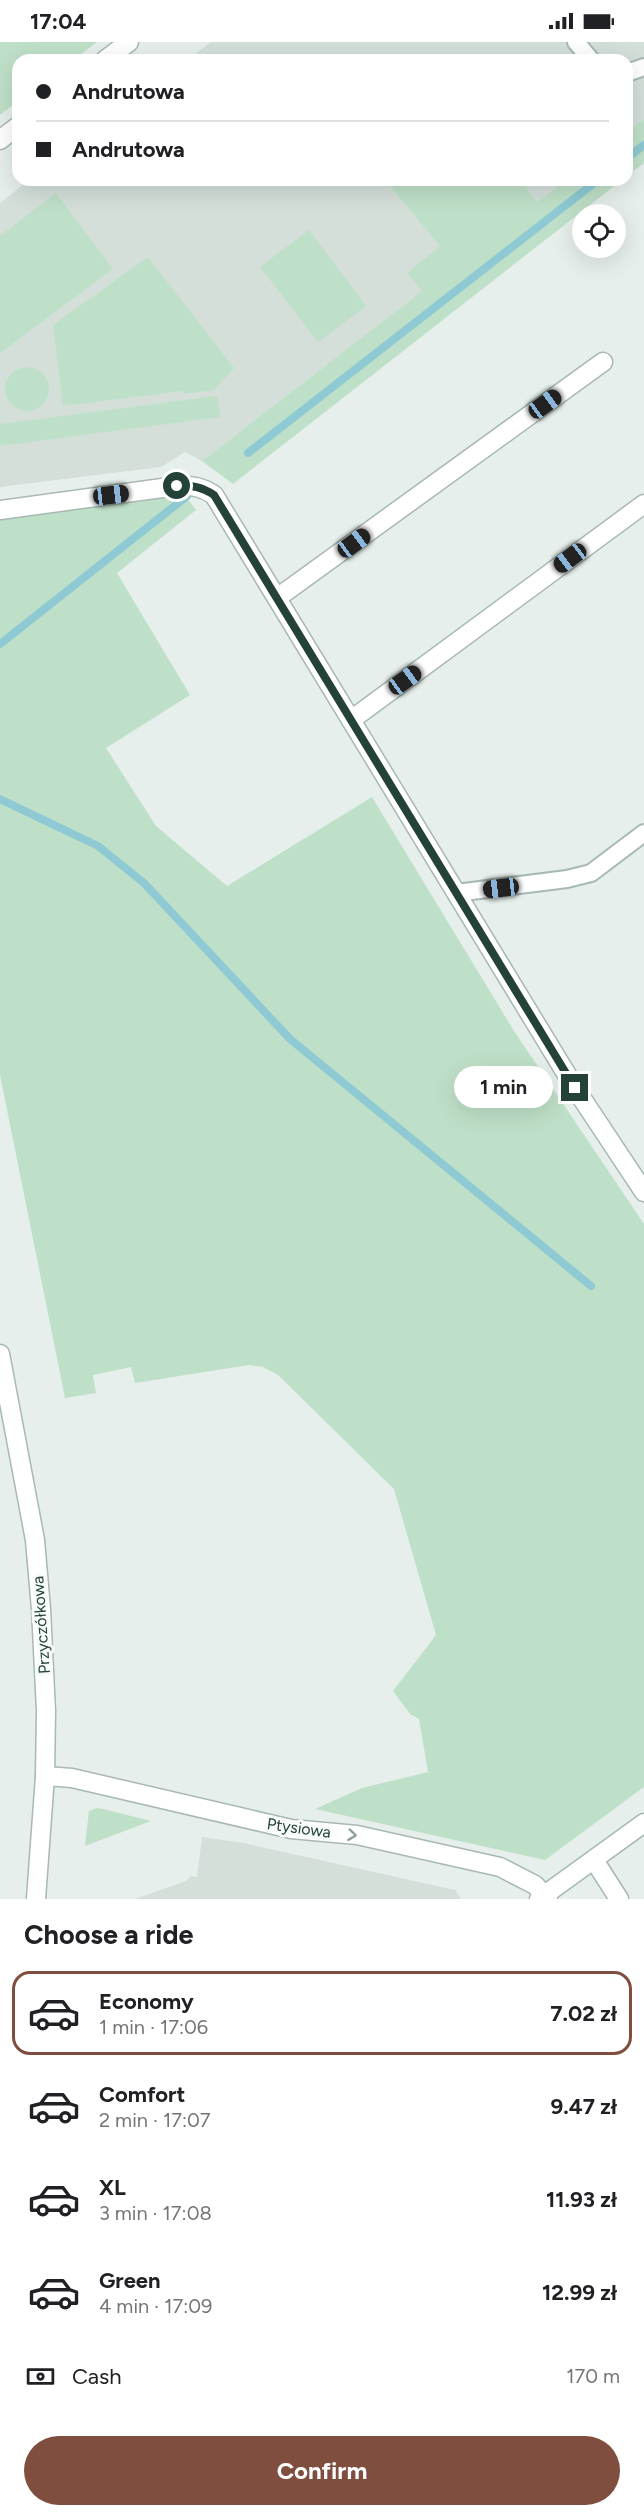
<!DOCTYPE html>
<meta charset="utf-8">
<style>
:root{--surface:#fff;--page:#f6f6f6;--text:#202124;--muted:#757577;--line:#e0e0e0;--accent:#7f4e3f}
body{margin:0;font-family:Figtree,sans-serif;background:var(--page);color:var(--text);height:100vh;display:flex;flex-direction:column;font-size:22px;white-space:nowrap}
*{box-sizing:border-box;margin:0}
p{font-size:20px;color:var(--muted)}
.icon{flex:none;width:33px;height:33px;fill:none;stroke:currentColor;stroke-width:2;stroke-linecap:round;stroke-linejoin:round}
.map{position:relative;height:1857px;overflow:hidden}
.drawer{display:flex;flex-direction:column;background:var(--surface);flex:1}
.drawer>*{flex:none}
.hud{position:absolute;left:12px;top:12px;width:621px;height:132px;border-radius:18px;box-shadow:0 6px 24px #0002;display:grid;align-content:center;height:132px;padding:0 24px;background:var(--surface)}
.tools{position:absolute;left:572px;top:162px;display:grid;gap:12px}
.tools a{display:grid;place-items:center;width:54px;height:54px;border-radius:50%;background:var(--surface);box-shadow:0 6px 24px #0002;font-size:30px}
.end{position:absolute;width:27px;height:27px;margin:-14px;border:8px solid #24423a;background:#fff;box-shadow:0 0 0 3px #fff}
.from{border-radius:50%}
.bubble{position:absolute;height:42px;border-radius:21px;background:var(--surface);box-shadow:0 6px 24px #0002;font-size:20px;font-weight:700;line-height:42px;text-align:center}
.car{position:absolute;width:18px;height:36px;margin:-18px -9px;border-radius:8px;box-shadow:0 0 4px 2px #0007;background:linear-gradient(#222 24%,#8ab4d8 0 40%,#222 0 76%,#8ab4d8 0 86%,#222 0)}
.hud b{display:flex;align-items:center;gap:21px;height:57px;font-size:22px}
.hud b+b{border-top:2px solid var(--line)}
.hud i{width:15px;height:15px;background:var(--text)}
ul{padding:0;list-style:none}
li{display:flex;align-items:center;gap:18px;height:84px;margin:0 12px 9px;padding:0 12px;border:3px solid transparent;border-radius:18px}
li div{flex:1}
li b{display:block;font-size:22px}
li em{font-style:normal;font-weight:700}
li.active{border-color:var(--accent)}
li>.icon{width:54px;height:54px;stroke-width:1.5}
h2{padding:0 24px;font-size:27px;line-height:72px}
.pay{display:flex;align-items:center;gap:15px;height:66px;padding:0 24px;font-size:22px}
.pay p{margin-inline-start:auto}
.cta{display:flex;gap:12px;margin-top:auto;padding:12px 24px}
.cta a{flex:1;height:69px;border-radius:36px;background:var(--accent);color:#fff;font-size:24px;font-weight:700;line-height:69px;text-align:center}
.status{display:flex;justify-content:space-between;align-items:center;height:42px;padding:0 30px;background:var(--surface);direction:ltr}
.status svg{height:16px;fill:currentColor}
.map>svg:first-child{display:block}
</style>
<div class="status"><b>17:04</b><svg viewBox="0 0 49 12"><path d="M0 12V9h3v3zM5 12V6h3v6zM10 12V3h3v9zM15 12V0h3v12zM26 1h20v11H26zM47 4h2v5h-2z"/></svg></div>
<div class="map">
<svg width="644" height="1857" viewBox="0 0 644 1857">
<rect width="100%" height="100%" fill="#e6efeb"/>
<g fill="#d4dfda">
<polygon points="211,0 644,0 644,77 627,90 627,18 187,18"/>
<polygon points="29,138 566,138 202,419 185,410 161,425 0,445 0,161"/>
<polygon points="202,1795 243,1801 455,1848 461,1857 135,1857 186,1839 191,1834 197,1835"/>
</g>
<g fill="#bfe0c8">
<polygon points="0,0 97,0 73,18 18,18 18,59 0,73"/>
<polygon points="644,77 644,121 627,134 627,90"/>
<polygon points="385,138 520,138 537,160 566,138 622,138 233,442 202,419 422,249 407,231 440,204"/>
<polygon points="56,151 113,227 0,311 0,194"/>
<polygon points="309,188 366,264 318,300 260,225"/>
<polygon points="148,215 234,326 214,348 184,352 183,349 63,364 53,283"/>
<circle cx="27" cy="347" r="22"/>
<polygon points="217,354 220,375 0,404 0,382"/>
<polygon points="184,452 196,468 117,531 190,653 106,706 156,784 227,844 372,755 514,989 644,1182 644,1745 545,1818 315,1767 362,1746 428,1730 419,1677 410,1672 393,1649 436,1593 394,1447 278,1333 263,1325 249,1323 135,1341 131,1325 93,1333 96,1351 65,1356 0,1033 0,478"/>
<polygon points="97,1766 103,1767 151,1779 85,1804 89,1769"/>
</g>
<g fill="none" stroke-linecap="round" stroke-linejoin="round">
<g stroke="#8ec9d4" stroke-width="8">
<polyline points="627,116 644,103"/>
<polyline points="248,411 598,138"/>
<polyline points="0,602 187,454"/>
<polyline points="0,757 98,804 144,841 290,997 591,1244"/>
</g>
<defs>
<g id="service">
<polyline points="576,0 591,18"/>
<polyline points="627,31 644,25"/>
<polyline points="456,851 567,837 591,831 644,791"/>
</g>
<g id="minor">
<polyline points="105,18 129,0"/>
<polyline points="0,98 18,84"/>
<path d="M0 468 177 444C192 443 202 445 214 453L575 1046 644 1150"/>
<polyline points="277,556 603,320"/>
<polyline points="351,678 644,462"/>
<polyline points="45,1734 72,1736 291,1787 357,1793 500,1825 535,1843 548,1857"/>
<polyline points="594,1818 619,1857"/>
</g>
<g id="tertiary">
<polyline points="0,1312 35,1498 41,1567 46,1669 45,1734 36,1857"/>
<polyline points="539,1857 644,1781"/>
</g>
</defs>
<use href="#service" stroke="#a8b8b2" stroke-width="20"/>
<use href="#minor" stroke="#a8b8b2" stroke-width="21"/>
<use href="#tertiary" stroke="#a8b8b2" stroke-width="21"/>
<use href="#service" stroke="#fff" stroke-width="16"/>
<use href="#minor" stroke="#fff" stroke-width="18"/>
<use href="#tertiary" stroke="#fff" stroke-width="18"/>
</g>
<defs><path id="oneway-chevron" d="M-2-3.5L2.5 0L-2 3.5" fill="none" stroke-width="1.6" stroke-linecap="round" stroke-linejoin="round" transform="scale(1.5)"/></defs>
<use stroke="#92a09c" href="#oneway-chevron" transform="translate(352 1793) rotate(7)"/>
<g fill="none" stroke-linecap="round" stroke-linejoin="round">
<path stroke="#24423a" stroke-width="8" d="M177 444C192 443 202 445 214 453L575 1046"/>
</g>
<g text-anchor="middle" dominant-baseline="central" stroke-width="6" stroke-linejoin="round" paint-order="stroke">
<g font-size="16" fill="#24423a" stroke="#f7fbf9">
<text transform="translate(41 1583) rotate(-94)">Przyczółkowa</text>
<text transform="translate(299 1786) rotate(8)">Ptysiowa</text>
</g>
</g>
</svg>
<div class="tools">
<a><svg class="icon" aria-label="locate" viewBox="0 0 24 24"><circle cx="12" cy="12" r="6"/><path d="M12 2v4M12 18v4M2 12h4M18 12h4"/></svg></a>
</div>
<i class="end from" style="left:177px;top:444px"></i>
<i class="end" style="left:575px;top:1046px"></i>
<div class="bubble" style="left:454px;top:1024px;width:99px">1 min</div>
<i class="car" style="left:545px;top:362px;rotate:54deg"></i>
<i class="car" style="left:111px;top:453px;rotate:83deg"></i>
<i class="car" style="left:354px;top:501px;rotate:54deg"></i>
<i class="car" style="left:570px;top:516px;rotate:233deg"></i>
<i class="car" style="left:405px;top:638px;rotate:54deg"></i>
<i class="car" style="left:501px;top:846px;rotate:263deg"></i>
<div class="hud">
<b><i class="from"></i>Andrutowa</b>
<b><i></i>Andrutowa</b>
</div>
</div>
<section class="drawer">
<h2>Choose a ride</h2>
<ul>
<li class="active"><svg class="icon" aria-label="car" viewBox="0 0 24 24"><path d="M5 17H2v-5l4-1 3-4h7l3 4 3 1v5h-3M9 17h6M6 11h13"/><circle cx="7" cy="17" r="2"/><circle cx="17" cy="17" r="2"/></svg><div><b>Economy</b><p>1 min · 17:06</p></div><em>7.02 zł</em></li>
<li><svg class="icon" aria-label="car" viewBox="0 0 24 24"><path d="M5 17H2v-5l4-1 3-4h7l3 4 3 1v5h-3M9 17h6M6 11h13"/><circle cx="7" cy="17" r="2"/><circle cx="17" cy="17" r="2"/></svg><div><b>Comfort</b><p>2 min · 17:07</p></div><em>9.47 zł</em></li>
<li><svg class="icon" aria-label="car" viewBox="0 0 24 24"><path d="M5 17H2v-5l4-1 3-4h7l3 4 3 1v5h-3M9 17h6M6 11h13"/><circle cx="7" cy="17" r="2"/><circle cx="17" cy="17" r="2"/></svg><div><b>XL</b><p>3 min · 17:08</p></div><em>11.93 zł</em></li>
<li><svg class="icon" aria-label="car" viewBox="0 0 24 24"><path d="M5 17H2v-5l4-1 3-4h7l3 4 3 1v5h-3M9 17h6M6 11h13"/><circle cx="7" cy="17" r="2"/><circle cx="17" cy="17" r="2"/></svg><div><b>Green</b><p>4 min · 17:09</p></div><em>12.99 zł</em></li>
</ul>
<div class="pay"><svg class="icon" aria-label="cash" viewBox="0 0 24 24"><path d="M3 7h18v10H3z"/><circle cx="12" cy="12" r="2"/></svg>Cash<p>170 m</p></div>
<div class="cta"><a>Confirm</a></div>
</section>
